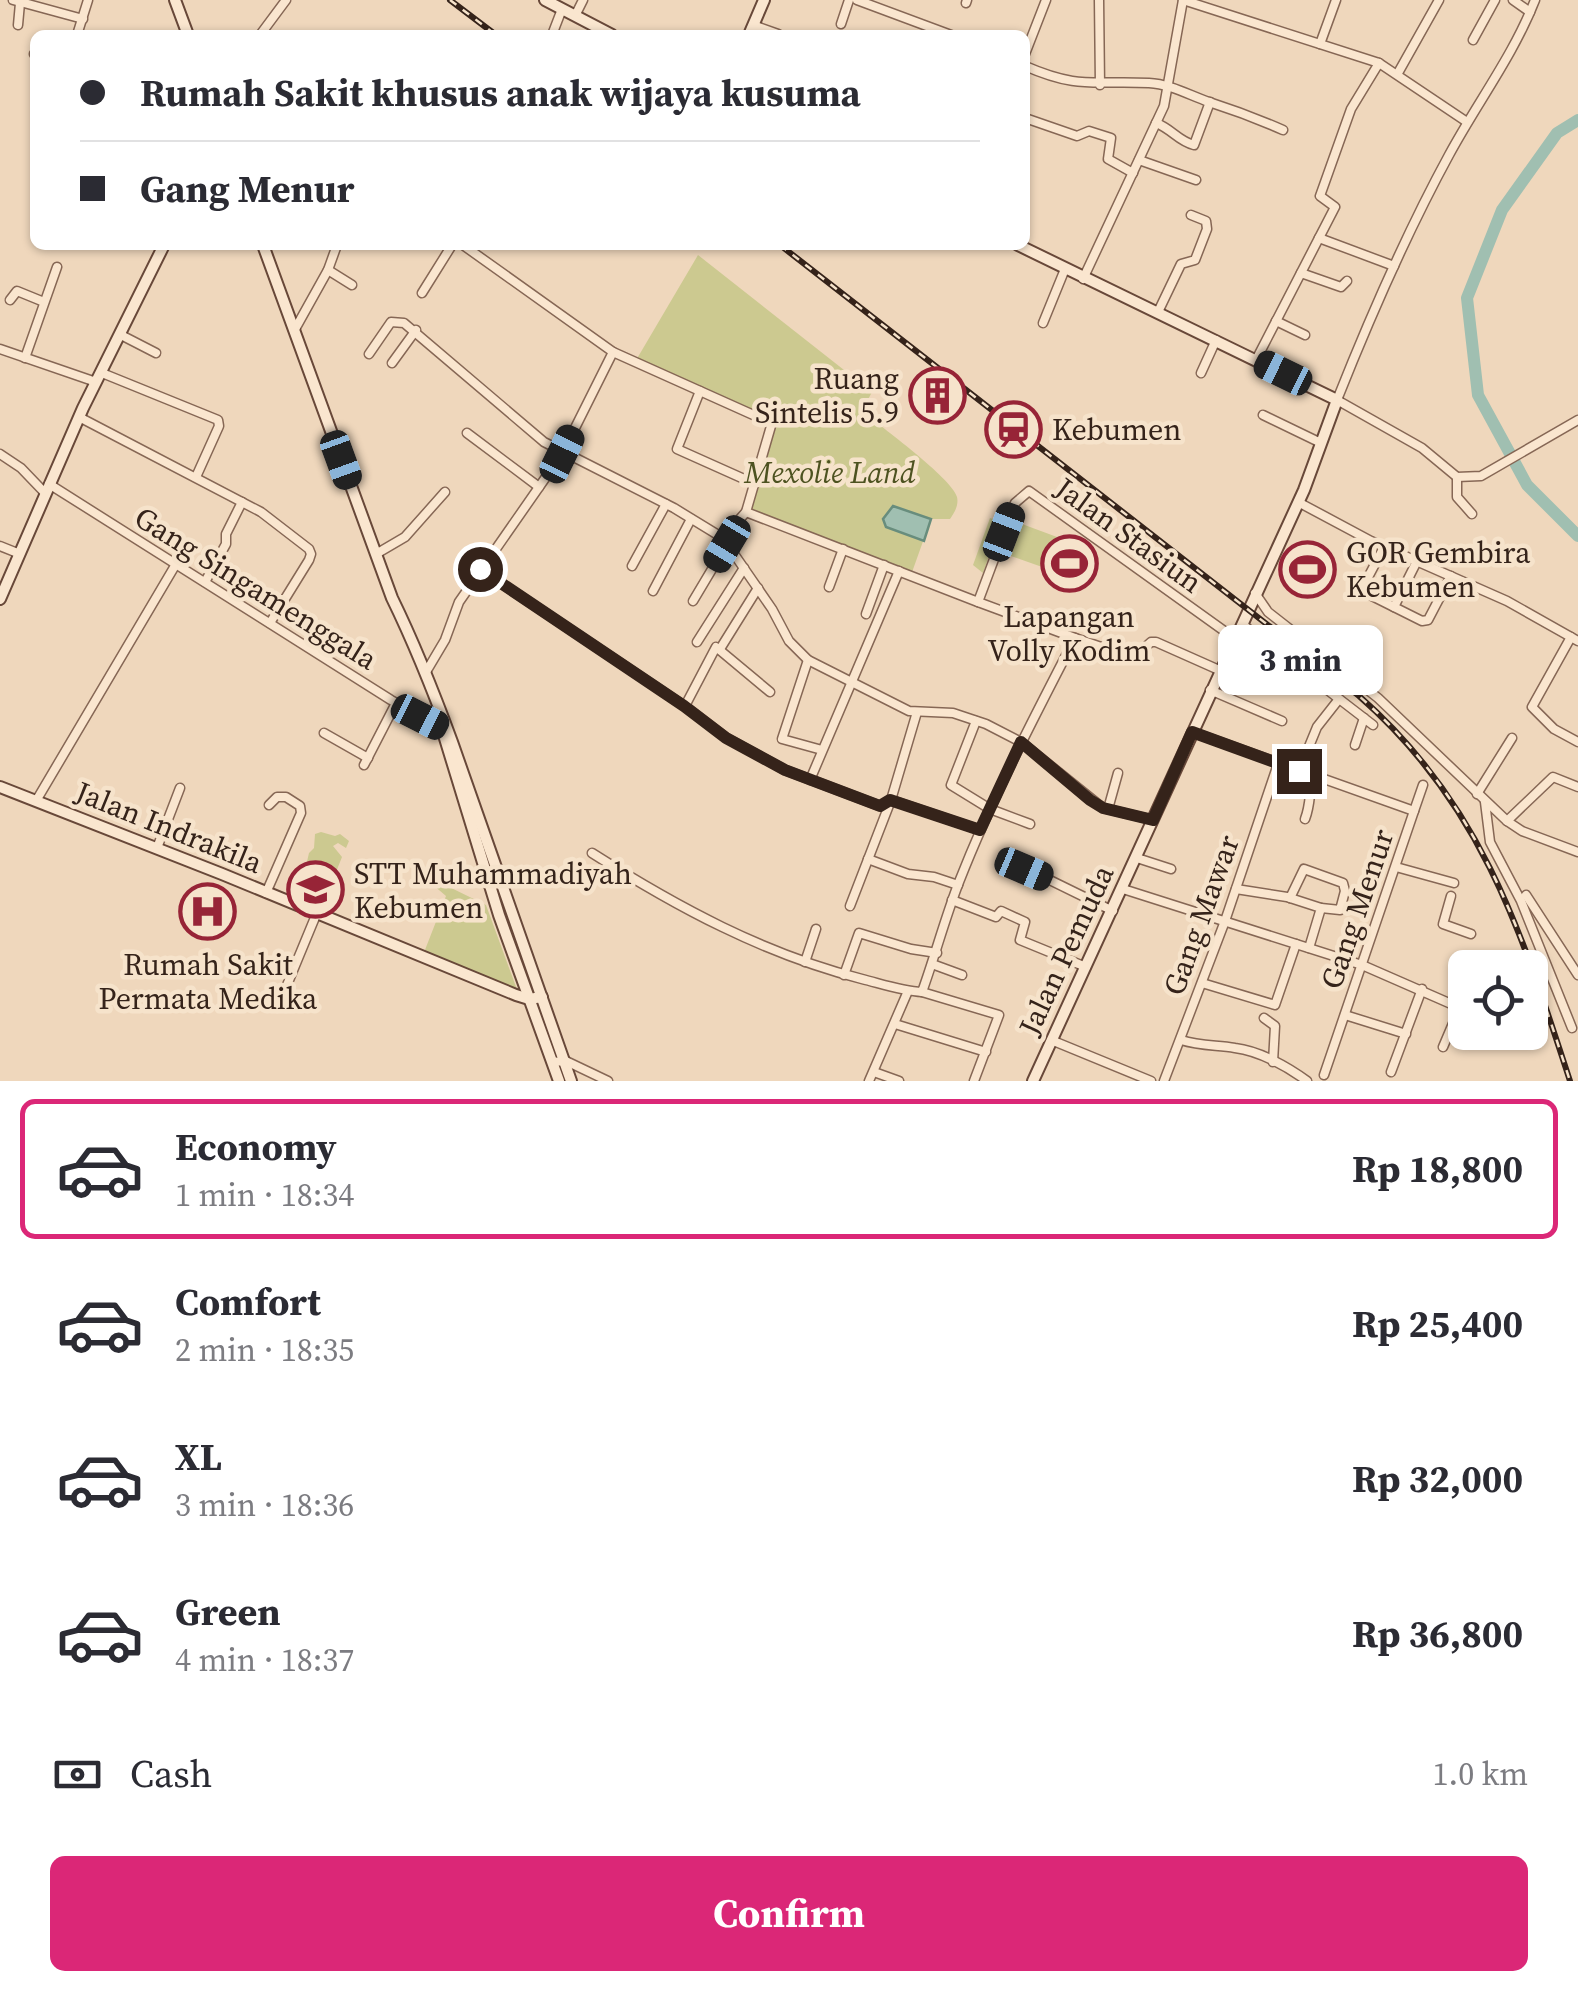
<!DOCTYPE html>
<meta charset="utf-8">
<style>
:root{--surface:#fff;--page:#f2f2f3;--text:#2b2b33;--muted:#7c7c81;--line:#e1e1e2;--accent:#db2777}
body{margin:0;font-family:"Source Serif 4",serif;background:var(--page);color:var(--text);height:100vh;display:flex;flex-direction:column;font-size:38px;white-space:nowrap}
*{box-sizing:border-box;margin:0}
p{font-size:32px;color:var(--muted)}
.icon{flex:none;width:55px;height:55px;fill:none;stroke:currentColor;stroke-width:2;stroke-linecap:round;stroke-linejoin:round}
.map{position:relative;height:1081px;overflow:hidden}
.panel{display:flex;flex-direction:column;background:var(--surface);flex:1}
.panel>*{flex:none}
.top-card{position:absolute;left:30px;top:30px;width:1000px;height:220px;border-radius:15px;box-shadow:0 2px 8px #0004;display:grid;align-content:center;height:220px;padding:0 50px;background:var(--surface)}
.controls{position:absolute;left:1448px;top:950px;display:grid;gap:20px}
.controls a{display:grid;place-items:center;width:100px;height:100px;border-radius:15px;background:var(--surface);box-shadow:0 2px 8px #0004;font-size:50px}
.end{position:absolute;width:45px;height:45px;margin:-22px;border:12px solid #35231a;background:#fff;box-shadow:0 0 0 5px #fff}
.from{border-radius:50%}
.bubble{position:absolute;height:70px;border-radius:15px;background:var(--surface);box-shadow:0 2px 8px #0004;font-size:32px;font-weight:700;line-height:70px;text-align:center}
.car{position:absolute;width:30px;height:60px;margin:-30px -15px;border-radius:12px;box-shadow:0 0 8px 2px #0007;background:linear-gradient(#222 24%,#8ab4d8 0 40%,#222 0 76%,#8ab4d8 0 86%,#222 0)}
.top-card b{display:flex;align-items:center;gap:35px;height:95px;font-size:38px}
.top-card b+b{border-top:2px solid var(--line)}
.top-card i{width:25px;height:25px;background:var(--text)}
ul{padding:18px 0 0;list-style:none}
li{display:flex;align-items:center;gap:30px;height:140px;margin:0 20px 15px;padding:0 30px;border:5px solid transparent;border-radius:15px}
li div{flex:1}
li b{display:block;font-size:38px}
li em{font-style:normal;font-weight:700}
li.on{border-color:var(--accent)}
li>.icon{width:90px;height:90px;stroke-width:1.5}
.pay{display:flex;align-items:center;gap:25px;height:110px;padding:0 50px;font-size:38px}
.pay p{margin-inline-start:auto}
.cta{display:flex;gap:20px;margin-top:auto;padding:20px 50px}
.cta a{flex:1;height:115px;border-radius:15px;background:var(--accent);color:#fff;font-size:40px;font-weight:700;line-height:115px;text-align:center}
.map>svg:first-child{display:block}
</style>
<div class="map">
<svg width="1578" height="1081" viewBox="0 0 1578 1081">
<rect width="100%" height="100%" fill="#efd7bc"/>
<g fill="#ccc990">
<path d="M698 255 872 392 862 411C880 426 952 478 957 497 959 506 954 513 950 519H931L911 575 746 512 773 422 635 362Z"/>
<polygon points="990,518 1001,522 983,573 973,565"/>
<polygon points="1022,524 1057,537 1045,568 1011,556"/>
<polygon points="321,832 335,836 340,834 349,841 346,848 338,843 333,846 342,857 334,877 306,866 309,853 314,848 315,834"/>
<polygon points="435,880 486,905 519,995 423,955 446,896 432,884"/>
</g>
<polygon fill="#a0bfb1" stroke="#688d7d" stroke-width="2.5" points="893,506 931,519 924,541 886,527 883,519"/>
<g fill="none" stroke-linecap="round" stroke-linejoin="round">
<polyline stroke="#a0bfb1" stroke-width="12" points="1578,120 1557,133 1502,210 1467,298 1478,395 1527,485 1578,536"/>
<defs>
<g id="street">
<polyline points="13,0 83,19"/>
<polyline points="857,0 951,35"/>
<polyline points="1099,0 1100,85"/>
<polyline points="1183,0 1379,63 1467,122"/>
<polyline points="1513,0 1530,12"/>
<path d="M1535 0C1513 56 1477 103 1449 155 1406 234 1370 317 1337 400L1422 448 1457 477 1481 476 1578 420"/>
<polyline points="966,3 967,0"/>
<polyline points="575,16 583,0"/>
<polyline points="841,24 849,0"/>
<polyline points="18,25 20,3"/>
<polyline points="753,25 778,34"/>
<polyline points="77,35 88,0"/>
<polyline points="260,35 286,0"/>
<polyline points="552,35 562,9"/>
<polyline points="1473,40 1495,0"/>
<polyline points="1320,44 1336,0"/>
<polyline points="34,54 35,54"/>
<polyline points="1025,54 1046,0"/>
<path d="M1025 66C1080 90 1094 80 1149 83 1170 84 1189 95 1209 102 1234 110 1258 119 1283 130"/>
<polyline points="1398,73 1439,0"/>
<polyline points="1025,118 1077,136 1089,131 1111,138 1108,159 1133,173"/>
<path d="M1156 123C1172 129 1178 141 1194 145L1210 102"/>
<polyline points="1139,160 1196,180"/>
<polyline points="1319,238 1394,266"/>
<polyline points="463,245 613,352 769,422 771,426 746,512 978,602 1015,503 1029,491 1234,638"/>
<polyline points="328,270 352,285"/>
<polyline points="1301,273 1341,287 1347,281"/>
<polyline points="1083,279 1164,106 1183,0"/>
<polyline points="422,293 452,245"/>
<polyline points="10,300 17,291 44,302"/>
<polyline points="1158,312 1181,264 1195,260 1207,229 1206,221 1191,215"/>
<polyline points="1276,321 1305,335"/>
<polyline points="1043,323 1065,269"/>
<polyline points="294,331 328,270 337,245"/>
<polyline points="121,335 156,353"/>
<polyline points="0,349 96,382"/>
<polyline points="369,354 391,322 404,323 544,442 674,508 723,538 772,609 789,641 808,660 909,711 953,713 986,724 1021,742 1103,808 1153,820"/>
<polyline points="25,358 57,267"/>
<polyline points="1256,360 1335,207 1320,196 1351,109 1379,63"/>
<polyline points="392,363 416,330"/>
<polyline points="102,373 218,420 219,426 196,477"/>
<polyline points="1201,373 1216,340"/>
<polyline points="700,391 677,449 753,483"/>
<polyline points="1263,415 1321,443"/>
<polyline points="79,417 261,512 309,549 311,554 309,560 270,623"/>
<polyline points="467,433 539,487"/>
<polyline points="0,454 21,468 45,493"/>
<polyline points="1457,477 1457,497 1472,514"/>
<polyline points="49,484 391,700 440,727 445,726"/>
<polyline points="1298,502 1371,541 1507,601 1578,641"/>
<polyline points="723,538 746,512"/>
<polyline points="0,546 20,554"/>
<polyline points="1384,547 1365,583 1366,593 1422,621 1428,620 1451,576"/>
<polyline points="376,554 405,537 445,492"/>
<polyline points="632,566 666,504"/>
<polyline points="480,569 689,709 727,738 785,770 880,806 891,800 917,712"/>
<polyline points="205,582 226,544 226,534 242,502"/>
<polyline points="829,587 843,549"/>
<polyline points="653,591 691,519"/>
<polyline points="1255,593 1268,612 1378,698 1507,821 1553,777 1578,787"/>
<polyline points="693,601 727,544"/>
<polyline points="978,602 1075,638"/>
<polyline points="1394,607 1417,561"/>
<polyline points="866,614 884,565"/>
<polyline points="1242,624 1373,725"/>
<polyline points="1571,637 1532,707 1554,729 1578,742"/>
<polyline points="697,642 744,568"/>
<polyline points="720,649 758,588"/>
<polyline points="808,660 782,739 822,750"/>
<polyline points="426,672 445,640 459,602 562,454 613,352"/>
<polyline points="1210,690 1282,721"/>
<polyline points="685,706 716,647 770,692"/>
<polyline points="976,721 951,785 990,809 1030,824"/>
<polyline points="1192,732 1414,811 1324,1075"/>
<polyline points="324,733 368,758"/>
<polyline points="1355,745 1364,718"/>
<polyline points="364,765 396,703"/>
<polyline points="1299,771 1317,727 1339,699"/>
<polyline points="810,780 899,571"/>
<polyline points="1477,794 1512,738"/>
<polyline points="36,801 176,564"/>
<polyline points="1485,802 1490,842 1521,901 1572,1028"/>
<polyline points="1108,809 1118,773"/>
<polyline points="1414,811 1423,785"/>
<path d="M1305 819C1311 804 1309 791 1313 776"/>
<polyline points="1507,821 1522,831 1578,852"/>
<polyline points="157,848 180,788"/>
<path d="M592 853C677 907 764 954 862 979 882 984 902 991 922 992 935 956 945 918 959 882 992 798 1033 719 1075 638L1133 658 1151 642H1156L1219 670"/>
<polyline points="1137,858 1171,869"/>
<polyline points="868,859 908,874 934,877 958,885"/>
<polyline points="1015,863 1113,911"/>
<polyline points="1396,867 1454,883"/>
<polyline points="1123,889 1362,965 1465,1010"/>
<polyline points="1236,889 1287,897 1321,908 1309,948"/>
<polyline points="266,893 301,813 300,806 286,797 277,797 269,805"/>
<polyline points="1526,895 1578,975"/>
<polyline points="1451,896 1443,924 1471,934"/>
<polyline points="1290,898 1304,869 1343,883 1345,891 1340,910 1321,908"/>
<polyline points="952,900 996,917 1001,911 1025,922 1020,940 1086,967"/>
<polyline points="850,906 891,800 980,830"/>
<polyline points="805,962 816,929"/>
<polyline points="932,964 962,975"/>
<polyline points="844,975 859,933 911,949 937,953"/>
<polyline points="1202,983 1275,1005 1296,944"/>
<polyline points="922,992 999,1015 974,1081"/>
<polyline points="280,1002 316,915"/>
<polyline points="1345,1015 1406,1034"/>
<polyline points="1264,1018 1275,1026 1273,1062"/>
<polyline points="895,1024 986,1052"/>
<polyline points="1051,1040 1151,1081"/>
<path d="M1181 1040C1200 1046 1216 1045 1235 1048 1260 1051 1288 1067 1307 1081"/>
<polyline points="1443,1047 1460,1007"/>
<polyline points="552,1062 566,1061 608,1081"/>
<polyline points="874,1072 899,1081"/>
<polyline points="1391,1072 1422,989"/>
<polyline points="869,1081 908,991"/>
<polyline points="1164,1081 1225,921 1278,764"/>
</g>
<g id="secondary">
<polyline points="175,0 188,35"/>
<polyline points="545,0 612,35"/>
<polyline points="749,35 764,0"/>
<path d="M263 245 392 598C415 645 434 693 452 742L571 1081"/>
<polyline points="1018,245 1337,400 1304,490 1033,1081"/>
<polyline points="0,599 83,408 164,245"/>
<polyline points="440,722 499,915 559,1081"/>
<polyline points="0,787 222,874 516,995 529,999 542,997"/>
</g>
</defs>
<use href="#street" stroke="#866755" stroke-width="11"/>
<use href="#secondary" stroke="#684839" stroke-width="14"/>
<use href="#street" stroke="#fae6cf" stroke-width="8"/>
<use href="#secondary" stroke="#fae6cf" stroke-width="10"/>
<defs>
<g id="rail">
<polyline points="450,0 496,35"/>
<path d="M780 245 1359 696C1482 804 1521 931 1570 1081"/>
</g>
</defs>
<use href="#rail" stroke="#35231a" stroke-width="6"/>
<use href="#rail" stroke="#f6e3cb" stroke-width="2.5" stroke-dasharray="8" stroke-linecap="butt"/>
</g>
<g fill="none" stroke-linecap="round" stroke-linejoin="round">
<polyline stroke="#35231a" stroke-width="12" points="480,569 684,706 726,738 785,770 880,806 890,800 980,830 1021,742 1090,800 1103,808 1153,820 1192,732 1299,771"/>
</g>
<defs>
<symbol id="building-ring" viewBox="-11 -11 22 22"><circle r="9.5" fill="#f6e3cb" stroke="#972437" stroke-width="1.5"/><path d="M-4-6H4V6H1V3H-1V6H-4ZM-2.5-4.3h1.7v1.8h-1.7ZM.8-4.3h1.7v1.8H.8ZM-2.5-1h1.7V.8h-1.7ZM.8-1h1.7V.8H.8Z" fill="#972437"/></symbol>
<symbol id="station-ring" viewBox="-11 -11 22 22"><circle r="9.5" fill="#f6e3cb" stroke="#972437" stroke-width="1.5"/><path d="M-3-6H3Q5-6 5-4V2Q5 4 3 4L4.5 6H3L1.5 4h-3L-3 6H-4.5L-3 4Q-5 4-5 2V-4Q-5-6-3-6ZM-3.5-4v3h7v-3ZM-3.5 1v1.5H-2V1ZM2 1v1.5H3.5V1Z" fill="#972437"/></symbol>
<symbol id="stadium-ring" viewBox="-11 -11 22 22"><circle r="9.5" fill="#f6e3cb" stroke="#972437" stroke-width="1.5"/><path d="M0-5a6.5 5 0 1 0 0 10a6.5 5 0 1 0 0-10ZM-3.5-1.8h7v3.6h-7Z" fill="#972437"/></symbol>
<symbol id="university-ring" viewBox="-11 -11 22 22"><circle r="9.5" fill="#f6e3cb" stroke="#972437" stroke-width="1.5"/><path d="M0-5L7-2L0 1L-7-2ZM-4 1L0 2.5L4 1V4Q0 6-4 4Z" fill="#972437"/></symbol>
<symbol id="hospital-ring" viewBox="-11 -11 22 22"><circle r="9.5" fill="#f6e3cb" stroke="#972437" stroke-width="1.5"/><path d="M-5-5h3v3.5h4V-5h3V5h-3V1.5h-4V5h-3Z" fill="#972437"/></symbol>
</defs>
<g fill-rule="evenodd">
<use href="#building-ring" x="906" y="364" width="63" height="63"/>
<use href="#station-ring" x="982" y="398" width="63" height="63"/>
<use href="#stadium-ring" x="1038" y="532" width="63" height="63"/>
<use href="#stadium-ring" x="1276" y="538" width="63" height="63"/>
<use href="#university-ring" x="284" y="858" width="63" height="63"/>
<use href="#hospital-ring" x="176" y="880" width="63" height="63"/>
</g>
<g text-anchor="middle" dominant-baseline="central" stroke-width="9" stroke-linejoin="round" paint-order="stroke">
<g font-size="30" fill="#35231a" stroke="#f6e3cb" text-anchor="start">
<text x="899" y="378" text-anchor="end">Ruang<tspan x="899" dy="34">Sintelis 5.9</tspan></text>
<text x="1052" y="429">Kebumen</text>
<text x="1346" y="552">GOR Gembira<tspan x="1346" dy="34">Kebumen</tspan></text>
<text x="1069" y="616" text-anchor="middle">Lapangan<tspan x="1069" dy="34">Volly Kodim</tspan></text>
<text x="354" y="873">STT Muhammadiyah<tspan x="354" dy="34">Kebumen</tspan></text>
<text x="208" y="964" text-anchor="middle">Rumah Sakit<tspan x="208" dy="34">Permata Medika</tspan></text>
</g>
<g font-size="30" font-style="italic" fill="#4d5220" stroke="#f6e3cb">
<text x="830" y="472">Mexolie Land</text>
</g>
<g font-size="30" fill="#35231a" stroke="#f6e3cb">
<text transform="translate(1129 535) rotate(36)">Jalan Stasiun</text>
<text transform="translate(256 588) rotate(32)">Gang Singamenggala</text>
<text transform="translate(169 827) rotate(22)">Jalan Indrakila</text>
<text transform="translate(1357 909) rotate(-71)">Gang Menur</text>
<text transform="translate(1201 915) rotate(-70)">Gang Mawar</text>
<text transform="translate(1066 950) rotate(-65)">Jalan Pemuda</text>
</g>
</g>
</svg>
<div class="controls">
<a><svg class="icon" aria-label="locate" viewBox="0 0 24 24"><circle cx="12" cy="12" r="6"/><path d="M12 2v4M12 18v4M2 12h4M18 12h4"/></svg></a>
</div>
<i class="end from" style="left:480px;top:569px"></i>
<i class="end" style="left:1299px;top:771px"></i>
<div class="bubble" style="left:1218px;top:625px;width:165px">3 min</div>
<i class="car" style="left:1283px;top:373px;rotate:296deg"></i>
<i class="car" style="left:562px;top:454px;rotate:26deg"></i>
<i class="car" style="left:341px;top:460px;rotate:160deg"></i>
<i class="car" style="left:1004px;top:532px;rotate:21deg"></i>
<i class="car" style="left:727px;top:544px;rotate:211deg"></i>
<i class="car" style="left:420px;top:717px;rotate:117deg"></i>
<i class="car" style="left:1024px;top:869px;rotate:113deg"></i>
<div class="top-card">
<b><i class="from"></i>Rumah Sakit khusus anak wijaya kusuma</b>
<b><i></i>Gang Menur</b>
</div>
</div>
<section class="panel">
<ul>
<li class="on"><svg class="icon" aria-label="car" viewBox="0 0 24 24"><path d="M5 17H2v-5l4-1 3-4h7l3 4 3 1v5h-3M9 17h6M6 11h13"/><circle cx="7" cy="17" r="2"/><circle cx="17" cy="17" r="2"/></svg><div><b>Economy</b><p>1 min · 18:34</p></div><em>Rp 18,800</em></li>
<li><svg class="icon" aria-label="car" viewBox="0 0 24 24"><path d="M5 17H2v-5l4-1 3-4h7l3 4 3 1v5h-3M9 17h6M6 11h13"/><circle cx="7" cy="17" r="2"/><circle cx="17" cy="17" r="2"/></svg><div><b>Comfort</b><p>2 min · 18:35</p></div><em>Rp 25,400</em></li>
<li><svg class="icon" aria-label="car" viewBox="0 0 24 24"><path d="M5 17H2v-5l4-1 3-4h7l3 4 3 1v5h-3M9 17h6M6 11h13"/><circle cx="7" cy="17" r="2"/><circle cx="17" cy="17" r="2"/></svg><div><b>XL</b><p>3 min · 18:36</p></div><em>Rp 32,000</em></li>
<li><svg class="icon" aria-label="car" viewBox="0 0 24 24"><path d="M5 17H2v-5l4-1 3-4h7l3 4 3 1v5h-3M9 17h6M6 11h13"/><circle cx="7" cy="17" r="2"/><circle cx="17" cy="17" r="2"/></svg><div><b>Green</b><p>4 min · 18:37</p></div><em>Rp 36,800</em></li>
</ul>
<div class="pay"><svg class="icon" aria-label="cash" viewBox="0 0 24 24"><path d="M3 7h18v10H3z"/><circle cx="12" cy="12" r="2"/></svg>Cash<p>1.0 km</p></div>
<div class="cta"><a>Confirm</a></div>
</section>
